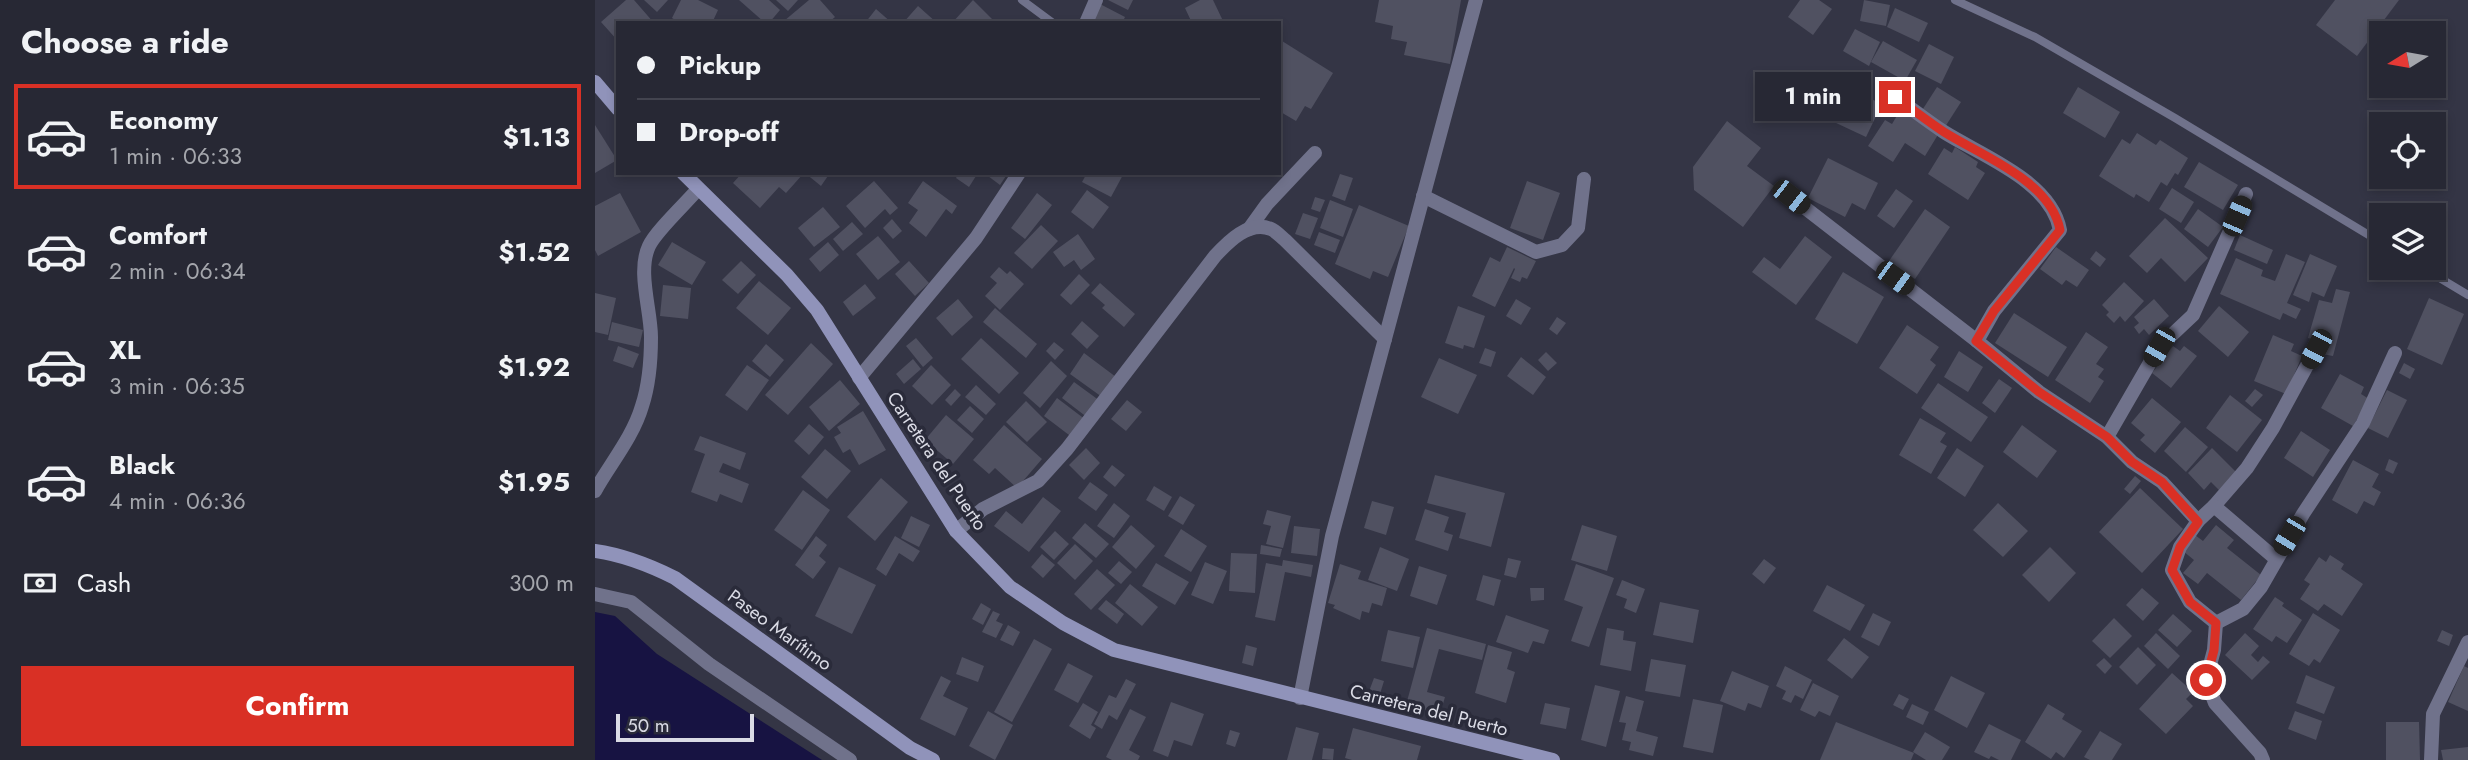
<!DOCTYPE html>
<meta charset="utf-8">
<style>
:root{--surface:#272834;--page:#2f303c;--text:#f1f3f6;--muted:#a4a6ac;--line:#43444f;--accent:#d93025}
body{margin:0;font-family:Jost,sans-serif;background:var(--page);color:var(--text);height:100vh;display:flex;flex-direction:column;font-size:26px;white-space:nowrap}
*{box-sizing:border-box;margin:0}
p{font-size:23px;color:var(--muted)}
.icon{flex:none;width:38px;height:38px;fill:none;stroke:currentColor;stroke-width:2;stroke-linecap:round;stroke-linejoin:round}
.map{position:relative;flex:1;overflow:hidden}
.side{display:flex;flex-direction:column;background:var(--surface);width:595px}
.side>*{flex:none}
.banner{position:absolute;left:21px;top:21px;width:665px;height:154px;border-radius:0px;box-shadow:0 4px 10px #0003,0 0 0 2px var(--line);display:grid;align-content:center;height:154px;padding:0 21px;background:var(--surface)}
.needle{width:46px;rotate:259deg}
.controls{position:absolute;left:1774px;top:21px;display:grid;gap:14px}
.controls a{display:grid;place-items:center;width:77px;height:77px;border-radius:0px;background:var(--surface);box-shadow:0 4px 10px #0003,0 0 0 2px var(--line);font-size:35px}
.scale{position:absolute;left:21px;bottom:18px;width:138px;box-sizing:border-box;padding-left:7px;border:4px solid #dadbe5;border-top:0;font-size:19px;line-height:24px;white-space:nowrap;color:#dadbe5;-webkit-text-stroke:5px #2a2b3a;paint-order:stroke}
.end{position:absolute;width:32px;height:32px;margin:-16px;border:9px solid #d93025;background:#fff;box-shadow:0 0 0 4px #fff}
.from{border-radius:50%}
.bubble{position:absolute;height:49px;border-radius:0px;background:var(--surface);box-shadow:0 4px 10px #0003,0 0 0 2px var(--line);font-size:23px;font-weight:700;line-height:49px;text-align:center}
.car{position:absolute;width:21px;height:42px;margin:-21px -10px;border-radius:9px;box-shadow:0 0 5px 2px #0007;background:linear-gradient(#222 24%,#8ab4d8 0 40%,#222 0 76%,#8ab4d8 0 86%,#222 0)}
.banner b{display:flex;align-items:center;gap:24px;height:66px;font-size:26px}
.banner b+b{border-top:2px solid var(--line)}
.banner i{width:18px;height:18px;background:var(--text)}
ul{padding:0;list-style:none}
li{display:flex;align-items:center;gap:21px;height:105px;margin:0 14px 10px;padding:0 7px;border:4px solid transparent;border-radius:0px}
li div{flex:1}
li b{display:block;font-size:26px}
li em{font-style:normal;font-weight:700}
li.selected{border-color:var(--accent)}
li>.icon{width:63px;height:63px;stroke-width:1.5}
h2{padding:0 21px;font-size:32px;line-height:84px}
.pay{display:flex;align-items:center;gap:18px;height:77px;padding:0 21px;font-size:26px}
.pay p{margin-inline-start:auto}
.button{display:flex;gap:14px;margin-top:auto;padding:14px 21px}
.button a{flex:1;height:80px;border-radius:0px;background:var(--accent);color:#fff;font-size:28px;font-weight:700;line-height:80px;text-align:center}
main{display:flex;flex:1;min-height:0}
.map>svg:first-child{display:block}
</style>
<main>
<section class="side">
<h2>Choose a ride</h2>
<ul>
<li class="selected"><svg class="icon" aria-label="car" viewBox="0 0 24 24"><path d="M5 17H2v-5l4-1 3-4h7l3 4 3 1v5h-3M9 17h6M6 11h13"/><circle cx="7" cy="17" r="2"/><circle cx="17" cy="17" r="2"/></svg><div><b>Economy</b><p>1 min · 06:33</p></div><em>$1.13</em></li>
<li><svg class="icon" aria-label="car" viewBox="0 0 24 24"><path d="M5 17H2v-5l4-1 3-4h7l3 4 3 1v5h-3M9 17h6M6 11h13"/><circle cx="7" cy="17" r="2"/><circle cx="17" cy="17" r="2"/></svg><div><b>Comfort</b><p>2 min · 06:34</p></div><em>$1.52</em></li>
<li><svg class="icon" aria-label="car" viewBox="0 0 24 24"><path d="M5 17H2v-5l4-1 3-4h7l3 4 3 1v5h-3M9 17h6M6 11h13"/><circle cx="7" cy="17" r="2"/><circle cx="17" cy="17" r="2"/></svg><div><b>XL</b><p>3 min · 06:35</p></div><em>$1.92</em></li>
<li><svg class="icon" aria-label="car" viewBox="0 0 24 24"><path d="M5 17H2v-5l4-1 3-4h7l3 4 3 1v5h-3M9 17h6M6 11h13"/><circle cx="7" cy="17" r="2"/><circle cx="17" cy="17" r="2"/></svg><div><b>Black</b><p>4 min · 06:36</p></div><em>$1.95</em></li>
</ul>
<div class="pay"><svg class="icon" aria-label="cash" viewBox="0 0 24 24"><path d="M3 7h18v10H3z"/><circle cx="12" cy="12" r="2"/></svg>Cash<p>300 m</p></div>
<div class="button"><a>Confirm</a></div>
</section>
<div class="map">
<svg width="1873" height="760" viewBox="0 0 1873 760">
<rect width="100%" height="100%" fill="#343545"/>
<polygon fill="#171342" points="0,612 20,616 62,654 227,760 0,760"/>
<g fill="#505161">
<polygon points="31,0 39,0 59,23 23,23 23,41 6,22"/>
<polygon points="49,0 73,0 62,12"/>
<polygon points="86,0 103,0 123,10 117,23 85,23 77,18"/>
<polygon points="144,0 174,0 185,10 174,23 170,23"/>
<polygon points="181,0 203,0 193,11"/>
<polygon points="214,0 225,0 240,17 233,23 191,23 189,21"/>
<polygon points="378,0 401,23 357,23"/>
<polygon points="513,0 538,0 533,10"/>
<polygon points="605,0 618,0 629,23 597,23 590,8"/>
<polygon points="784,0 866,0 855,64 809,55 812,42 796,39 798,26 780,22"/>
<polygon points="1205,0 1224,0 1237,9 1218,35 1193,17"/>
<polygon points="1269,0 1295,5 1291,26 1265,21"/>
<polygon points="1740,0 1804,0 1762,56 1721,25"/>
<polygon points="505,4 530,17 527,23 495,23"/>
<polygon points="323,6 342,23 308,23"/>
<polygon points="1300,8 1333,23 1324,42 1292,27"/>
<polygon points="281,9 297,23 270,23"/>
<polygon points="1260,29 1285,42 1274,66 1248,51"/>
<polygon points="687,41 738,73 716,109 710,106 701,121 684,111 684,45"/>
<polygon points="1288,41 1322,60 1310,81 1276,62"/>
<polygon points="1334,44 1359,57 1346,84 1320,71"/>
<polygon points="1342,87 1366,102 1350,127 1326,112"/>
<polygon points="1483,87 1525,112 1510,138 1468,113"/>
<polygon points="1255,89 1287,104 1271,137 1239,122"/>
<polygon points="1306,109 1344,133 1330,156 1310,143 1298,162 1273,146 1290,120 1297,124"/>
<polygon points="1132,121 1166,148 1152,166 1179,186 1148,227 1099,190 1098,167"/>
<polygon points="0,125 22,160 0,173"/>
<polygon points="1542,133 1561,145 1565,140 1593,158 1583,175 1580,173 1572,186 1566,182 1554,202 1541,194 1539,198 1504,176 1527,139 1535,144"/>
<polygon points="1360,147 1383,162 1381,167 1390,173 1373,200 1333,174 1349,148 1357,153"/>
<polygon points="1233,158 1283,183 1270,210 1257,203 1250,217 1213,198"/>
<polygon points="1604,162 1643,185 1628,210 1589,187"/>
<polygon points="147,173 207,173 208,174 191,193 184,187 165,208 138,183"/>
<polygon points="210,173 235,173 226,186"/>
<polygon points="364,173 377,173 381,176 374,187 361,178"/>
<polygon points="389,173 413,173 405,185"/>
<polygon points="492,173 529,173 516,197 487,182"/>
<polygon points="745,174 758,178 750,201 737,196"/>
<polygon points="279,181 303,208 295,215 290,209 270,228 251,206"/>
<polygon points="328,181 362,206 357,214 351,209 331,237 314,223 323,210 313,203"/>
<polygon points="932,181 965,193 948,240 915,228"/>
<polygon points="1577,188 1599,202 1586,223 1564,209"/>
<polygon points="1301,189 1318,201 1299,228 1282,216"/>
<polygon points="492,190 514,207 498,229 476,212"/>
<polygon points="25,193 46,232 3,256 0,250 0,206"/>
<polygon points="442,193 457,205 430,239 416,228"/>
<polygon points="720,197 730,200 725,212 716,209"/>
<polygon points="735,200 758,209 748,237 725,228"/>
<polygon points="764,205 814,226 793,277 778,271 775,279 740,264"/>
<polygon points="228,207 245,227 219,247 203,228"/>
<polygon points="1330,209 1355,227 1320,279 1294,261"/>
<polygon points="1603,209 1628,227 1613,247 1589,229"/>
<polygon points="708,213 723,218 715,239 700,234"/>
<polygon points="1570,218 1613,258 1590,282 1566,258 1552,273 1534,256"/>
<polygon points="297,219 307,231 298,239 288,228"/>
<polygon points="257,222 268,234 248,251 238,239"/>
<polygon points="446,225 463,241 437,269 419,253"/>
<polygon points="724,232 745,240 740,253 719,245"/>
<polygon points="483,234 500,259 486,270 479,260 469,267 458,252"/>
<polygon points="1645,235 1678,250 1672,264 1639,250"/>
<polygon points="283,236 305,262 283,280 261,254"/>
<polygon points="1210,236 1237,257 1201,305 1157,272 1169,257 1185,269"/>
<polygon points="77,242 111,262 97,285 63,265"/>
<polygon points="233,242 244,255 225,272 214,259"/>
<polygon points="912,247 941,261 932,279 927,277 925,282 916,278 920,269 919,268 900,307 877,296 895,257 905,262"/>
<polygon points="1461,247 1494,270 1482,287 1471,280 1467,285 1445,269"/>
<polygon points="1501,251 1511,259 1505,267 1495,259"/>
<polygon points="1691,254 1710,262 1692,303 1706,309 1701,319 1688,313 1685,320 1625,294 1641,258 1668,270 1666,276 1680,281"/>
<polygon points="1715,254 1742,266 1729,297 1717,292 1714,302 1698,295"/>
<polygon points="146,261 161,275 143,294 127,280"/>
<polygon points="314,261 334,283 320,296 300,274"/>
<polygon points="404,267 412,274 415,271 429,284 405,310 390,296 402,283 395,277"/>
<polygon points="1248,272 1289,297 1262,344 1220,319"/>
<polygon points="484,274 495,285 476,305 465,295"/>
<polygon points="164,281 196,308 173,335 141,308"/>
<polygon points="1529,282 1549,301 1530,322 1525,316 1519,323 1511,315 1514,312 1507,305"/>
<polygon points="505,283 540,314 529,327 507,308 510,305 496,293"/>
<polygon points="270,284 281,298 258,316 248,302"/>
<polygon points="68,285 96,288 93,319 65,316"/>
<polygon points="1741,289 1755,292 1738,356 1727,354 1730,343 1713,338 1724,300 1737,303"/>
<polygon points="0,293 21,298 13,335 0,332"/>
<polygon points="1834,298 1869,314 1847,365 1812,349"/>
<polygon points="363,299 378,317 357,336 341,318"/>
<polygon points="921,299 936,308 926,325 911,316"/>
<polygon points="1559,299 1574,316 1554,335 1549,329 1544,334 1539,327 1544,323 1539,317"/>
<polygon points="863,306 890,316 879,348 869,345 868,349 850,343"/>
<polygon points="1624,306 1654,332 1633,357 1603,331"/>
<polygon points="400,308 442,344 431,358 388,322"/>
<polygon points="1419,313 1472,347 1453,377 1400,343"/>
<polygon points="962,317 971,323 962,335 954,329"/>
<polygon points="487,321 504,336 492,349 476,334"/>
<polygon points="17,322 48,330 44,347 13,340"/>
<polygon points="1312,325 1344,347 1335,360 1341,365 1322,394 1284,368"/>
<polygon points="1491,332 1513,347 1501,364 1509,369 1503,377 1509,381 1495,403 1460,380"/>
<polygon points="1678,335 1699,344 1696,351 1707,356 1691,394 1659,381"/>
<polygon points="321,338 338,358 328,367 311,346"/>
<polygon points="386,338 424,373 404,394 366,359"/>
<polygon points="459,342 469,350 460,360 451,351"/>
<polygon points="216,343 238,364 193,415 170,395"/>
<polygon points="171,344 189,360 175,377 157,361"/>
<polygon points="23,346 44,354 38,368 18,361"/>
<polygon points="1578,346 1585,351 1589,346 1602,356 1576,388 1557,373"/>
<polygon points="890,348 901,352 896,367 884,363"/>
<polygon points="1364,351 1388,367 1373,392 1349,377"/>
<polygon points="951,352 962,363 953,371 943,360"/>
<polygon points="489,353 521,377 507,397 475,374"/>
<polygon points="926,357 951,377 938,395 912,376"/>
<polygon points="844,358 882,375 863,414 826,397"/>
<polygon points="318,359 326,369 309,384 301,374"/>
<polygon points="456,361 472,376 445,408 428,393"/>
<polygon points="1809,363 1820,369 1815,379 1804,373"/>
<polygon points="152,365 174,380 152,411 130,395"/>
<polygon points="336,365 356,385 337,405 317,386"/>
<polygon points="1745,374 1769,387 1766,394 1774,399 1758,426 1726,408"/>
<polygon points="1404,379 1417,388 1400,413 1387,403"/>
<polygon points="245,380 265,404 234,431 214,407"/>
<polygon points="479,382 505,401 493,418 467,398"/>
<polygon points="1343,383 1393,417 1376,442 1326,408"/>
<polygon points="381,385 401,404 391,415 370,397"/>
<polygon points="360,389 366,395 356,406 350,400"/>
<polygon points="1660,389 1668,395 1657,407 1650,401"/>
<polygon points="1792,390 1812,400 1793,438 1773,428"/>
<polygon points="1635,395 1667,420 1642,452 1611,428"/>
<polygon points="462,398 491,420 478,438 449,416"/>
<polygon points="1557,398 1586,422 1560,453 1545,440 1550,435 1536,423"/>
<polygon points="532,400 547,412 531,431 516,419"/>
<polygon points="431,401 452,422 432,442 411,422"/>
<polygon points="375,406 389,419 377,433 362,420"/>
<polygon points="268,411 291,450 264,465 255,449 248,453 239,437 246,433 242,427"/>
<polygon points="351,415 379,439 358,464 330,440"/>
<polygon points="1325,418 1351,433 1345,442 1352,446 1336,474 1304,455"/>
<polygon points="214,424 229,437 214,455 199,441"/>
<polygon points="409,425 447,459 422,488 400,468 394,474 378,460"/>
<polygon points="1427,425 1462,451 1442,478 1408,452"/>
<polygon points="1590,427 1613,447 1591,472 1569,451"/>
<polygon points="1706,431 1735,450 1718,477 1689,458"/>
<polygon points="105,436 151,453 145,470 128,463 124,472 154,484 147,503 125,494 122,502 96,492 110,454 99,450"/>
<polygon points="491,448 505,463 489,480 474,465"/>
<polygon points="1362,448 1389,466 1370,497 1342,478"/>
<polygon points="1617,448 1642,473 1626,492 1616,482 1609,490 1593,473"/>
<polygon points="230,449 256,471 232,499 206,477"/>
<polygon points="1794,459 1803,463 1798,474 1790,470"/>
<polygon points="1758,460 1784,474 1777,487 1786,492 1779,506 1769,501 1762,514 1737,500"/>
<polygon points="517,465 530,475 520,487 508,477"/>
<polygon points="840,475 910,493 896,547 864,538 871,513 832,503"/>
<polygon points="1540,476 1546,481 1535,494 1529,489"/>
<polygon points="286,478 313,502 280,541 252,517"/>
<polygon points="495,482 513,495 501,511 483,498"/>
<polygon points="559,486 577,497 569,511 551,500"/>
<polygon points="1545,488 1588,529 1547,573 1504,532"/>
<polygon points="208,490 235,510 207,550 179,530"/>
<polygon points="585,496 600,505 588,525 573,516"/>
<polygon points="448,497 466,511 434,552 399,526 411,511 427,524"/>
<polygon points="777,501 799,507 791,535 769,528"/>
<polygon points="519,503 535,516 519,538 502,526"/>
<polygon points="1403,503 1433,531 1408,557 1378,530"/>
<polygon points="830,509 854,517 849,532 858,535 853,551 820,540"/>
<polygon points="672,510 696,516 688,548 671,544 676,526 668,524"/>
<polygon points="316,516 335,525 324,547 306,538"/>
<polygon points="490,523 514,544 501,558 477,538"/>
<polygon points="536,525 560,546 541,569 517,547"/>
<polygon points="987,525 1022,536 1012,571 976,560"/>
<polygon points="1621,525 1639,540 1632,548 1666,575 1646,600 1612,573 1603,584 1588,573 1599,560 1588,551 1600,535 1608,541"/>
<polygon points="699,526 725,529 722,556 696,553"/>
<polygon points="586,529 612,546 596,572 569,556"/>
<polygon points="460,531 474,544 459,560 445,547"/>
<polygon points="221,536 232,545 224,556 231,562 218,579 200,565"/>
<polygon points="300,536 325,551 318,562 304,553 291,576 281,569"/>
<polygon points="480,544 498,561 480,580 462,563"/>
<polygon points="666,545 687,549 685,557 665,554"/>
<polygon points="785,547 814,559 802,591 773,580"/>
<polygon points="1455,547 1481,573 1454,602 1427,575"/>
<polygon points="636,553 662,554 660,593 634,591"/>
<polygon points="447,554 460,565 448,578 436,567"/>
<polygon points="1735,555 1749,564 1746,569 1768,584 1747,616 1729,604 1723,611 1705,599 1715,584 1709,580 1724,557 1731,562"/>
<polygon points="913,558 926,561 921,578 909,575"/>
<polygon points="1169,559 1181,568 1169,584 1157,574"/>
<polygon points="688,560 718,565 716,577 690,572 680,621 660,617 671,563 687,566"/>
<polygon points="524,561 537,572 526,584 513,573"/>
<polygon points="610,562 632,571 618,604 596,595"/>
<polygon points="561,563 594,582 580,605 547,586"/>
<polygon points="745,564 766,571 763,579 792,588 787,606 777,603 774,613 767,611 765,620 738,608 740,605 733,603"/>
<polygon points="981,564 1019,578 994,647 976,641 988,607 969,600"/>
<polygon points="824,566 852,575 842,605 815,596"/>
<polygon points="244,567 281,585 257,634 220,616"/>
<polygon points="502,569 520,585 496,610 479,594"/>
<polygon points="888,575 906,580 899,606 881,600"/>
<polygon points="1027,580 1050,589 1041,613 1029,608 1032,599 1021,595"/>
<polygon points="535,584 563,607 547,626 520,603"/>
<polygon points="1232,585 1270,605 1255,631 1218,611"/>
<polygon points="935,588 949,588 949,600 936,601"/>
<polygon points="1547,588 1564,603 1548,621 1531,605"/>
<polygon points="1680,597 1689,603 1687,606 1707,620 1692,643 1681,636 1677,642 1658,629"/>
<polygon points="511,600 529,614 522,624 503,609"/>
<polygon points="1065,602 1104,610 1098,643 1058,635"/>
<polygon points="386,603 396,609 388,625 377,619"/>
<polygon points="398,611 405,614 401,621 408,624 401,638 387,632"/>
<polygon points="1278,613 1296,622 1284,646 1266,637"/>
<polygon points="1718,613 1745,630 1725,663 1719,659 1714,666 1694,654"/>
<polygon points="1578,614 1597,631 1582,647 1563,630"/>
<polygon points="911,615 954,630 949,644 938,641 933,653 901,642"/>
<polygon points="1519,618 1537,636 1515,658 1497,641"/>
<polygon points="413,625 425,632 418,646 405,640"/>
<polygon points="832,628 891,644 887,660 844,649 832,692 850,697 845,714 811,705"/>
<polygon points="1012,628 1029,631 1028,640 1041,642 1036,671 1005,665"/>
<polygon points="793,630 825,637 818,668 786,661"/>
<polygon points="1847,630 1858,635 1854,646 1842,641"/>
<polygon points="1561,633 1585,656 1573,669 1549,646"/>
<polygon points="1650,633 1664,646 1656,655 1663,662 1668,656 1675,662 1657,680 1630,655"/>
<polygon points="1249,638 1274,657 1257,679 1232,660"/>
<polygon points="439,639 457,649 417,722 399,712"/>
<polygon points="651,645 662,648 658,666 647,663"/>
<polygon points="893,645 917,652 912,669 920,672 911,703 880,693"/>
<polygon points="1543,647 1561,665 1542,685 1524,667"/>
<polygon points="367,657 389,666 383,682 361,674"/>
<polygon points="1509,658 1517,666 1510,674 1501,665"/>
<polygon points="1056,659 1091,665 1085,697 1050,691"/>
<polygon points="473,663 498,676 483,703 459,690"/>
<polygon points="1190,666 1217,680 1208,699 1200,695 1196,703 1187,699 1191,691 1181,686"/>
<polygon points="1869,666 1873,668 1873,711 1853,702"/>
<polygon points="1137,671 1174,686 1166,708 1153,703 1150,711 1125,701"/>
<polygon points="1577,673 1598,692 1591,699 1598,706 1571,734 1544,709"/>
<polygon points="1711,675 1740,687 1729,714 1701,703"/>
<polygon points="346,676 356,681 348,696 373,708 360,736 325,719"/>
<polygon points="1356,676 1390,693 1372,728 1339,710"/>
<polygon points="779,678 789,681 784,697 773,694"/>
<polygon points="531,679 541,684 522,720 514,715 507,729 499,724 514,695 521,698"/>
<polygon points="1218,683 1244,696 1235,716 1224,711 1220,717 1205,710"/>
<polygon points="1000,685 1025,691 1011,747 986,740"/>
<polygon points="1304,694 1314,699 1308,710 1298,705"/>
<polygon points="1031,696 1049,701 1041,731 1063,737 1058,756 1034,750 1036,742 1027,740 1031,723 1024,722"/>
<polygon points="1098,699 1128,705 1118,753 1088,747"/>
<polygon points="576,702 609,714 597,746 579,740 573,757 558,751"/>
<polygon points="488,703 503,712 496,725 501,728 495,739 474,726"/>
<polygon points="950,703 975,708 971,729 945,724"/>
<polygon points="1317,704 1334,712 1328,725 1311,717"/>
<polygon points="1453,704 1470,714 1467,719 1487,731 1469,758 1461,752 1456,759 1430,742"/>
<polygon points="535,709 551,717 534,750 545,756 543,760 517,760 511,757"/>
<polygon points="393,711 418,725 400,760 374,746"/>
<polygon points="1700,711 1727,721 1721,740 1693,729"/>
<polygon points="1241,722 1319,753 1316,760 1225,760"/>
<polygon points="1791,722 1824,722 1825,760 1791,760"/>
<polygon points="1394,724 1426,740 1416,760 1404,760 1396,756 1394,759 1379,752"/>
<polygon points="701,727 724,733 717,760 692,760"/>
<polygon points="758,728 826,746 822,760 757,760 750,758"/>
<polygon points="635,730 645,733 640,747 631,744"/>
<polygon points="1505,731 1527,744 1517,760 1495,760 1489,757"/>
<polygon points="1330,732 1355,747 1347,760 1331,760 1318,752"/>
<polygon points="1873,747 1873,760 1848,760 1846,750"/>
<polygon points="728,748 739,749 738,760 727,759"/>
</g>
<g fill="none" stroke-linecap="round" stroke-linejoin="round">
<g stroke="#70728b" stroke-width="8">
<polyline points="427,0 458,23"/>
<polyline points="1360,0 1440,37 1580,118 1787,243"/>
<polyline points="1828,268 1873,295"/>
</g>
<g stroke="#70728b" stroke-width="14">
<polyline points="491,23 501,0"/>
<path d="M1300 97C1316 108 1332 121 1349 132 1387 156 1456 181 1465 230L1399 311 1382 341 1444 392 1512 437 1537 462 1567 482 1603 521 1585 547 1577 570 1595 602 1621 623 1619 650 1611 680 1620 703 1665 753 1668 760"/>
<polyline points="828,196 941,252 967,245 983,228 989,179"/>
<polyline points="1196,197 1382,341"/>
<polyline points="654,229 672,204 720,153"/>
<polyline points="264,378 381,238 424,173"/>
<polyline points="1512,437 1564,347 1598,315 1651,194"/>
<path d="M0 491C15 464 38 437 47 406 54 385 56 360 56 337 56 310 42 271 54 246 60 232 92 202 103 189"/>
<polyline points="1619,506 1652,468 1678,428 1721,349"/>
<polyline points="1603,521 1619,506 1681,559"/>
<path d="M361 531 388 509 443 481 472 449 620 256C633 242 654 220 676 229 681 231 686 237 690 240L790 339"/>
<polyline points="0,594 36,602 114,664 255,760"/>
<polyline points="1621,623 1648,609 1666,587 1708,514 1768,423 1800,353"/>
<polyline points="705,698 737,536 881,0"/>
<polyline points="1836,760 1838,714 1873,642"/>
</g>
<g stroke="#9093ba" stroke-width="14">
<polyline points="0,82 23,109"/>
<polyline points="88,173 192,275 222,310 361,531 415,587 468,623 519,650 958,760"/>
<path d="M0 551C29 555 54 565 80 578L315 748 338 760"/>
</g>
</g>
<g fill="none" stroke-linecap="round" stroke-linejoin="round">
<path stroke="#d93025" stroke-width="9" d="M1300 97C1316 108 1332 121 1349 132 1387 156 1456 181 1465 230L1399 311 1381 341 1444 392 1512 437 1537 462 1567 482 1603 522 1585 547 1577 570 1595 602 1621 623 1619 650 1611 680"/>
</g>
<g text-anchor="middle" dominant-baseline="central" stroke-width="7" stroke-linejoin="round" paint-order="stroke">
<g font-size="19" fill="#dadbe5" stroke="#2a2b3a">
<text transform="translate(342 461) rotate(56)">Carretera del Puerto</text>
<text transform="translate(185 630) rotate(36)">Paseo Marítimo</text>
<text transform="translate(834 710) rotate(14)">Carretera del Puerto</text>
</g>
</g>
</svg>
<div class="controls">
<a><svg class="needle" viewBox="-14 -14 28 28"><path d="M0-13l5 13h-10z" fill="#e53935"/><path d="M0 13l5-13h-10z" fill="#a4a6ac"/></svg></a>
<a><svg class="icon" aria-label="locate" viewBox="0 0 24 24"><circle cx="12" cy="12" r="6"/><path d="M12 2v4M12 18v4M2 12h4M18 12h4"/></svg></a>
<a><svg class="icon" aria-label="layers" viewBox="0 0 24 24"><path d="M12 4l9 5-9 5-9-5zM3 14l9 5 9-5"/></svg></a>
</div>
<div class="scale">50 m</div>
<i class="end from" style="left:1611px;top:680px"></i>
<i class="end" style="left:1300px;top:97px"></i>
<div class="bubble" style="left:1160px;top:72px;width:116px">1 min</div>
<i class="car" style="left:1196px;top:197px;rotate:128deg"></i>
<i class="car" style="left:1642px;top:216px;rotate:23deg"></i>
<i class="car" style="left:1300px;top:278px;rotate:126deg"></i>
<i class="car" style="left:1564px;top:347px;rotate:210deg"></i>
<i class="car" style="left:1721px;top:349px;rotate:208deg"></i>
<i class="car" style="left:1694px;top:536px;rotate:211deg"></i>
<div class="banner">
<b><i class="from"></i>Pickup</b>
<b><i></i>Drop-off</b>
</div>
</div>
</main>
